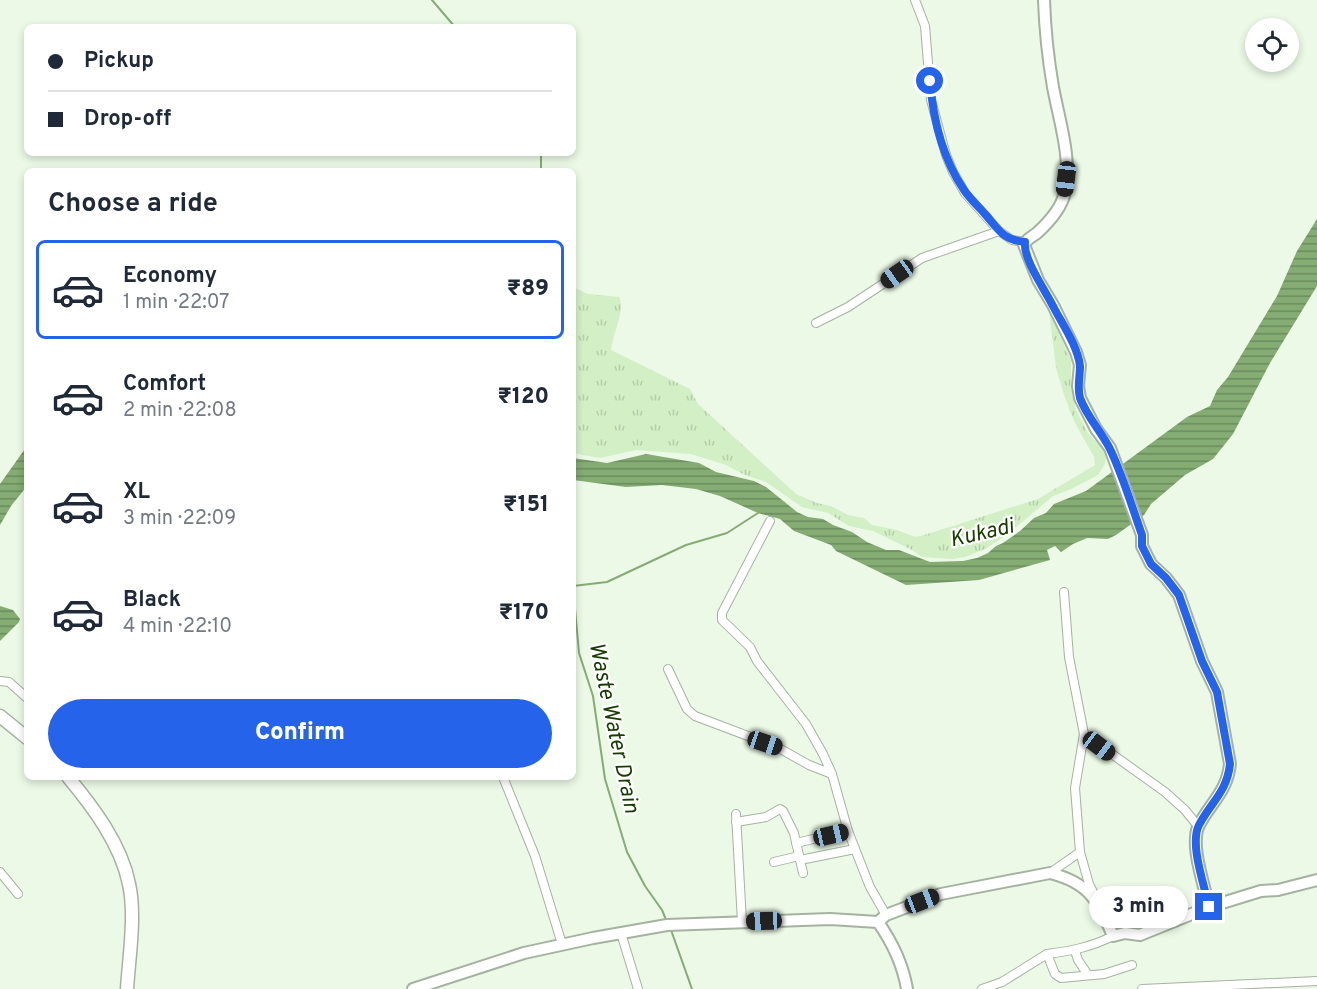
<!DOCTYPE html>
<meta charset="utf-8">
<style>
:root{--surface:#fff;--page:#f2f2f3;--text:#1f2937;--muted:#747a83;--line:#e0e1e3;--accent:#2563eb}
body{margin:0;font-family:Overpass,sans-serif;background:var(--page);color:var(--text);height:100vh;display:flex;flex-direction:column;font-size:22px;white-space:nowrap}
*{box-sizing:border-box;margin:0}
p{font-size:20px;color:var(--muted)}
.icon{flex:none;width:33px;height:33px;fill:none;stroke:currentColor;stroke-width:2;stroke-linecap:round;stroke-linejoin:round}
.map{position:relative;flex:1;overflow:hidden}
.sheet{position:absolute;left:24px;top:168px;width:552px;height:612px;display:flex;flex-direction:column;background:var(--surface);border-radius:9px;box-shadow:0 3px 9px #0003}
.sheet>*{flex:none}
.banner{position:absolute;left:24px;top:24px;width:552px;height:132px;border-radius:9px;box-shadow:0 3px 9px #0003;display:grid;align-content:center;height:132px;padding:0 24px;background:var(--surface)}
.controls{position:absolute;left:1245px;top:18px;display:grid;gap:12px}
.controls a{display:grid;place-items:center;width:54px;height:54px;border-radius:50%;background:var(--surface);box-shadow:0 3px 9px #0003;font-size:30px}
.end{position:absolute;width:27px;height:27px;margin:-14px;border:8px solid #2563eb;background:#fff;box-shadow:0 0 0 3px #fff}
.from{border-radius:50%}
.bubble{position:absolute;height:42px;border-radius:21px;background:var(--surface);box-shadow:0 3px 9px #0003;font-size:20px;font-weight:800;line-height:42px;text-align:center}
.car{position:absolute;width:18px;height:36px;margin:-18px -9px;border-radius:8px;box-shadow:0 0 4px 2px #0007;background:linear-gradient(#222 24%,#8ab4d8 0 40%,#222 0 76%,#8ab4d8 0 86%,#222 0)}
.banner b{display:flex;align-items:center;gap:21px;height:57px;font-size:22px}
.banner b+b{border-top:2px solid var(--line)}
.banner i{width:15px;height:15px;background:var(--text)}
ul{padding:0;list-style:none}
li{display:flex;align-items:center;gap:18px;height:99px;margin:0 12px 9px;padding:0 12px;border:3px solid transparent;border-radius:9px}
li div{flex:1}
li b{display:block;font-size:22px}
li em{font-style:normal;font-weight:800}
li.on{border-color:var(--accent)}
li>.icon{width:54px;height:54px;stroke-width:1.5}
h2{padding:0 24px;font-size:27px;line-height:72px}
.cta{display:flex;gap:12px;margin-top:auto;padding:12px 24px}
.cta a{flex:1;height:69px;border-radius:36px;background:var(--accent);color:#fff;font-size:24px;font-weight:800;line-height:69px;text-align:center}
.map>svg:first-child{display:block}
</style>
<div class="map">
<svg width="1317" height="989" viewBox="0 0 1317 989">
<defs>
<pattern id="grass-tufts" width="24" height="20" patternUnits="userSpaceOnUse" patternTransform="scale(1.5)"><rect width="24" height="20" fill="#d2efc6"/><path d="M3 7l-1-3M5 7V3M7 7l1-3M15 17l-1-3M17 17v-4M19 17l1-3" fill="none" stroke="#b4cdaa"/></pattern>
<pattern id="water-rules" width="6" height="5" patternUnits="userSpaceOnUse" patternTransform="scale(1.5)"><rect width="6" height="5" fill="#84ac73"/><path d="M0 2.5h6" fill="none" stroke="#6b8c5e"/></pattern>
</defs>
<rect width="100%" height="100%" fill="#ebf9e6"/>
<path fill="url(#grass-tufts)" d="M573 287 588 294 619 297C626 311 612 334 611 350L690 389 698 404 796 494 817 503 831 506 848 515 864 518 872 525 897 530 915 537 921 536 1038 499 1095 465 1094 457 1074 421 1064 395 1056 368 1049 311 1071 360V388L1076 410 1088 433 1104 450 1106 458 1105 464 1098 475 1071 489 1053 496 1007 535 985 549 965 557 952 559 922 557 912 550 873 531 849 526 828 513 802 507 766 482 745 475 726 465 691 454 636 450 600 458 573 453Z"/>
<g fill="url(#water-rules)">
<polygon points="1317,219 1317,286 1270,363 1233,434 1213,459 1185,475 1151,504 1144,515 1116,535 1108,539 1087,538 1073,544 1061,552 1055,546 1047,550 1050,560 979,580 906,585 836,551 831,545 794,531 780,519 758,513 720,496 696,489 662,485 626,487 573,480 573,458 607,463 646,454 699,463 716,472 754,481 766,487 797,512 808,517 823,519 833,525 852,532 867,542 886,550 899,550 930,562 963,561 977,558 988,553 996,546 1003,543 1020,531 1034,518 1046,513 1054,504 1086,491 1187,417 1210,406 1217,390 1228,377 1277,296 1297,251"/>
<polygon points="27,446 27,486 11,506 0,525 0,484"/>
<polygon points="0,606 13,610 20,619 19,622 0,641"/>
</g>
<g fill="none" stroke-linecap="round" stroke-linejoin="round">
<g stroke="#84ac73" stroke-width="2">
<polyline points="432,0 455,27"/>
<polyline points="541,171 541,153"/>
<polyline points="667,922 662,910 645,886 627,852 605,779 593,696 579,653 573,586 607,582 686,545 727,533 758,513"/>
<polyline points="671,930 692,989"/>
</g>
<defs>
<g id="street">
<polyline points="915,0 925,26 931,100 946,155 953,172 965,193 999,231 1012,240 1025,242"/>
<polyline points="816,323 848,307 922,258 999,231"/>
<polyline points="770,521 722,613 722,620 750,647 757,661 806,724 823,754 832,774 848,831 870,887 886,915"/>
<polyline points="1064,592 1069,657 1084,734"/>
<polyline points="668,669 687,709 695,716 777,747 809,765 832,774"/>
<polyline points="0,681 9,682 27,698"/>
<polyline points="503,777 535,856 562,944"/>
<polyline points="736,814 742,922"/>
<polyline points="736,822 766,817 780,809 783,811 794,833 803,873"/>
<polyline points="796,843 848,831"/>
<polyline points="1080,852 1089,884 1095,896"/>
<polyline points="800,860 855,849"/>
<polyline points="774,862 799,856"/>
<polyline points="0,872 18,894"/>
<polyline points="1050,873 1080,852 1075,788 1084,734 1165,792 1185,810 1198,826"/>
<polyline points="621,933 638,989"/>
<path d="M1113 936C1091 947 1071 951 1047 954L1055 974 1061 978 1104 974 1132 965"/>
<polyline points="1075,951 1078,960 1088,975"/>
<polyline points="982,989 1002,982 1047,954"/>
<polyline points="1142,989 1317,981"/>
</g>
<g id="secondary">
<path d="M1044 0C1045 29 1048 58 1053 87 1059 120 1072 158 1065 192 1062 207 1048 223 1037 233 1032 237 1026 239 1024 245L1038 280 1053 305 1076 352 1080 365 1078 386 1080 398 1096 429 1110 448 1142 535V546L1151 564 1166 578 1179 595 1202 661 1217 692 1230 764C1227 792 1211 802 1199 825 1189 844 1205 887 1209 907"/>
<path d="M878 922 886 915 941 894 1050 873C1090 883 1098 901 1113 936L1125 933 1140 935 1209 907 1261 891 1278 890 1317 880"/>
<path d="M413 989 524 953 593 938 667 925 830 919 878 922C892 942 903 965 907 989"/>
</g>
<g id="primary">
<polyline points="0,716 27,738"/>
<path d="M68 777C93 807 121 844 129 884 136 915 129 957 127 989"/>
</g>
</defs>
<use href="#street" stroke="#a6b2a1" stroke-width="10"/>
<use href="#secondary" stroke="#a6b2a1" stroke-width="14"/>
<use href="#primary" stroke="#a6b2a1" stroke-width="15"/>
<use href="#street" stroke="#fff" stroke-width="8"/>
<use href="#secondary" stroke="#fff" stroke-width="10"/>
<use href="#primary" stroke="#fff" stroke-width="12"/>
</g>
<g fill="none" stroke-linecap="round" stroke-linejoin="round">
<path stroke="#2563eb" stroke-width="8" d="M930 81C933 119 943 159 964 190 970 199 978 206 985 214 999 230 1003 240 1025 242 1023 260 1046 291 1054 308 1063 325 1078 347 1080 366 1080 377 1077 387 1080 398 1087 417 1101 431 1110 449 1123 476 1132 507 1142 535V546L1151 564 1166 578 1179 595 1202 661 1217 692 1230 764C1227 792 1211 802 1199 825 1189 844 1205 887 1209 907"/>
</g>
<g text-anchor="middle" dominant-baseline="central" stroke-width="4.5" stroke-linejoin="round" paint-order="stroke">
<g font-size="22" font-style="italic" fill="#173c00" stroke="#fff">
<text transform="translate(982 534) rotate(-13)">Kukadi</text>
<text transform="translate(613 728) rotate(78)">Waste Water Drain</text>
</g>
</g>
</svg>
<div class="controls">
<a><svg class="icon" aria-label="locate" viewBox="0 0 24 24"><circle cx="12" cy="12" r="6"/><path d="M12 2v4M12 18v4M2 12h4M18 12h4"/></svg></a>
</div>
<i class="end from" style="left:930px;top:81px"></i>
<i class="end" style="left:1209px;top:907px"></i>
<div class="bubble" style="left:1089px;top:886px;width:99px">3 min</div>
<i class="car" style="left:1066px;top:179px;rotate:187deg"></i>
<i class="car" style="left:897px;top:274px;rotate:235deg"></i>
<i class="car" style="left:765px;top:743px;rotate:109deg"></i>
<i class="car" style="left:1099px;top:746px;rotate:127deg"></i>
<i class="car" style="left:831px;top:835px;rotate:77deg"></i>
<i class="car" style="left:922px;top:901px;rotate:69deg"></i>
<i class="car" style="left:764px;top:921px;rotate:268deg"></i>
<div class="banner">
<b><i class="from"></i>Pickup</b>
<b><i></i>Drop-off</b>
</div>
<section class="sheet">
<h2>Choose a ride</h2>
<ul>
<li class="on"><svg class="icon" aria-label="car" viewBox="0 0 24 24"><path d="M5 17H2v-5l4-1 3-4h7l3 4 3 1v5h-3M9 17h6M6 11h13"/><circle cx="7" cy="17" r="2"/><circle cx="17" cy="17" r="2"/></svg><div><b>Economy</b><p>1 min · 22:07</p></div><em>₹89</em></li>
<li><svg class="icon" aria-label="car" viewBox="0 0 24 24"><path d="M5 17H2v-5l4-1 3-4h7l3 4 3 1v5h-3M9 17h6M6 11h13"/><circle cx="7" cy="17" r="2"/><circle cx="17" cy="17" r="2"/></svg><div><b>Comfort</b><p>2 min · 22:08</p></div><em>₹120</em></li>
<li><svg class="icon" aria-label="car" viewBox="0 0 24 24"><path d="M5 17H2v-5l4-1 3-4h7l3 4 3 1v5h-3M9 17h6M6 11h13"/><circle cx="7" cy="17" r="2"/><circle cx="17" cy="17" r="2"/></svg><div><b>XL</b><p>3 min · 22:09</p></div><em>₹151</em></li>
<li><svg class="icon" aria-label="car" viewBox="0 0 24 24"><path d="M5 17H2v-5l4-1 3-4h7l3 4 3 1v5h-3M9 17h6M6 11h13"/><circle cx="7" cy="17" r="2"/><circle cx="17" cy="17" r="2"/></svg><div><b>Black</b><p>4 min · 22:10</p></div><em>₹170</em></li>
</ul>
<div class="cta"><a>Confirm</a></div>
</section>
</div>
